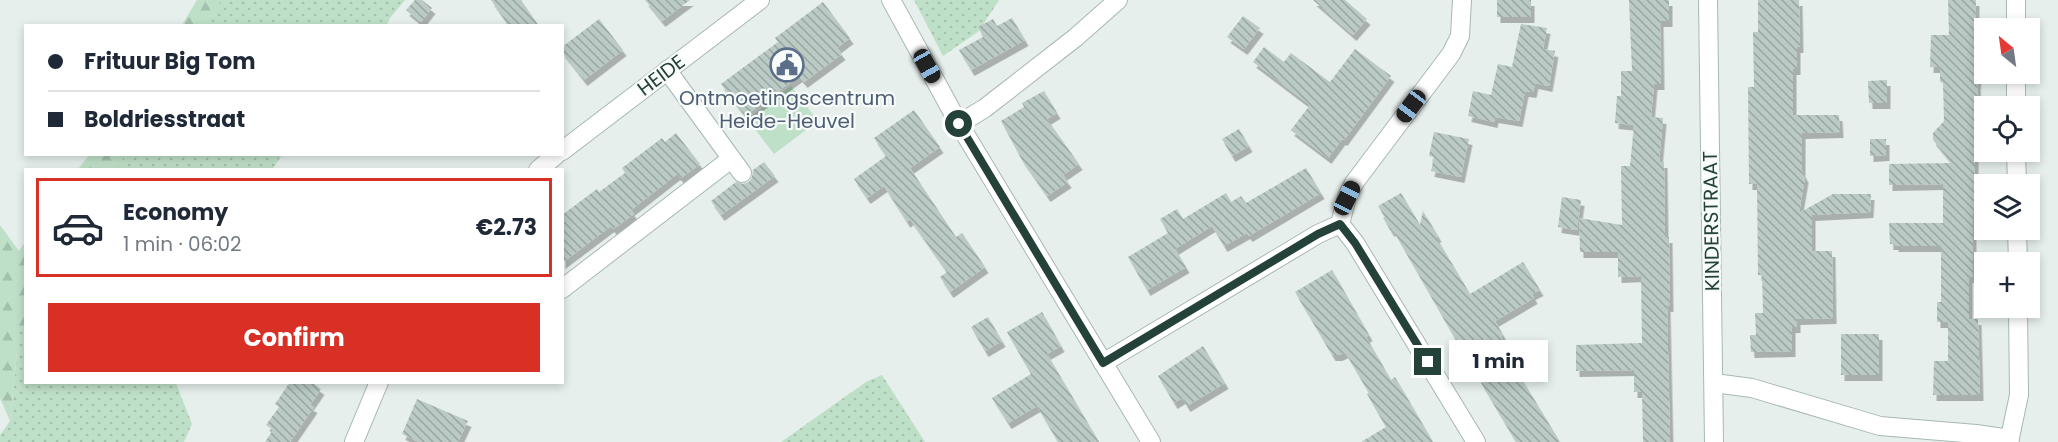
<!DOCTYPE html>
<meta charset="utf-8">
<style>
:root{--surface:#fff;--page:#f6f6f7;--text:#1f2937;--muted:#747a83;--line:#e0e1e3;--accent:#d93025}
body{margin:0;font-family:Poppins,sans-serif;background:var(--page);color:var(--text);height:100vh;display:flex;flex-direction:column;font-size:22px;white-space:nowrap}
*{box-sizing:border-box;margin:0}
p{font-size:20px;color:var(--muted)}
.icon{flex:none;width:33px;height:33px;fill:none;stroke:currentColor;stroke-width:2;stroke-linecap:round;stroke-linejoin:round}
.map{position:relative;flex:1;overflow:hidden}
.sheet{position:absolute;left:24px;top:168px;width:540px;height:216px;display:flex;flex-direction:column;background:var(--surface);border-radius:0px;box-shadow:0 3px 9px #0003}
.sheet>*{flex:none}
.hud{position:absolute;left:24px;top:24px;width:540px;height:132px;border-radius:0px;box-shadow:0 3px 9px #0003;display:grid;align-content:center;height:132px;padding:0 24px;background:var(--surface)}
.needle{width:39px;rotate:331deg}
.fabs{position:absolute;left:1974px;top:18px;display:grid;gap:12px}
.fabs a{display:grid;place-items:center;width:66px;height:66px;border-radius:0px;background:var(--surface);box-shadow:0 3px 9px #0003;font-size:30px}
.end{position:absolute;width:27px;height:27px;margin:-14px;border:8px solid #24423a;background:#fff;box-shadow:0 0 0 3px #fff}
.from{border-radius:50%}
.bubble{position:absolute;height:42px;border-radius:0px;background:var(--surface);box-shadow:0 3px 9px #0003;font-size:20px;font-weight:700;line-height:42px;text-align:center}
.car{position:absolute;width:18px;height:36px;margin:-18px -9px;border-radius:8px;box-shadow:0 0 4px 2px #0007;background:linear-gradient(#222 24%,#8ab4d8 0 40%,#222 0 76%,#8ab4d8 0 86%,#222 0)}
.hud b{display:flex;align-items:center;gap:21px;height:57px;font-size:22px}
.hud b+b{border-top:2px solid var(--line)}
.hud i{width:15px;height:15px;background:var(--text)}
ul{padding:10px 0 0;list-style:none}
li{display:flex;align-items:center;gap:18px;height:99px;margin:0 12px 9px;padding:0 12px;border:3px solid transparent;border-radius:0px}
li div{flex:1}
li b{display:block;font-size:22px}
li em{font-style:normal;font-weight:700}
li.current{border-color:var(--accent)}
li>.icon{width:54px;height:54px;stroke-width:1.5}
.button{display:flex;gap:12px;margin-top:auto;padding:12px 24px}
.button a{flex:1;height:69px;border-radius:0px;background:var(--accent);color:#fff;font-size:24px;font-weight:700;line-height:69px;text-align:center}
.map>svg:first-child{display:block}
</style>
<div class="map">
<svg width="2058" height="442" viewBox="0 0 2058 442">
<defs>
<pattern id="grass-dots" width="8" height="8" patternUnits="userSpaceOnUse" patternTransform="scale(1.5)"><rect width="8" height="8" fill="#bfe0c8"/><path d="M2 2h.1M6 6h.1" fill="none" stroke="#a4c1ad" stroke-width="1.8" stroke-linecap="round"/></pattern>
<pattern id="forest-firs" width="22" height="20" patternUnits="userSpaceOnUse" patternTransform="scale(1.5)"><rect width="22" height="20" fill="#bfe0c8"/><path d="M5 1l3.5 6h-7zM16 11l3.5 6h-7z" fill="#a4c1ad"/></pattern>
<pattern id="building-back-hatch" width="6" height="6" patternUnits="userSpaceOnUse" patternTransform="scale(1.5)"><rect width="6" height="6" fill="#bbcac4"/><path d="M-1 5l2 2M0 0l6 6M5-1l2 2" fill="none" stroke="#98a6a0"/></pattern>
<filter id="shadow"><feDropShadow dx="3.5" dy="6" stdDeviation="0" flood-color="#0004"/></filter>
</defs>
<rect width="100%" height="100%" fill="#e6efeb"/>
<g fill="url(#grass-dots)">
<polygon points="197,0 405,0 390,18 387,25 182,26"/>
<polygon points="914,0 999,0 979,31 943,56"/>
<polygon points="90,154 282,155 272,170 93,169"/>
<polygon points="25,325 26,382 176,383 192,424 184,442 0,442 0,435 10,421 19,330"/>
<polygon points="882,375 925,442 781,442 866,382"/>
</g>
<g fill="url(#forest-firs)">
<polygon points="197,0 221,0 208,25 182,25"/>
<polygon points="90,154 126,154 126,155 115,169 78,169"/>
<polygon points="0,225 19,251 25,242 25,325 19,330 10,421 0,398"/>
</g>
<polygon fill="#bfe0c8" points="791,86 818,121 774,154 747,119"/>
<g fill="url(#building-back-hatch)" filter="url(#shadow)">
<polygon points="415,0 422,0 432,8 421,22 406,10"/>
<polygon points="491,0 521,0 539,26 509,26"/>
<polygon points="645,0 690,0 662,21"/>
<polygon points="1313,0 1345,0 1367,19 1353,35"/>
<rect x="1497" y="0" width="34" height="17"/>
<polygon points="1629,0 1669,0 1669,21 1660,21 1661,84 1654,84 1651,117 1663,118 1659,162 1664,162 1665,237 1669,237 1670,306 1667,306 1670,442 1643,442 1642,392 1634,392 1634,370 1576,371 1576,345 1642,343 1641,276 1618,277 1618,252 1580,252 1579,218 1622,225 1621,166 1630,166 1634,125 1615,123 1617,96 1621,96 1621,71 1632,71"/>
<polygon points="1758,0 1799,0 1800,47 1797,47 1797,69 1793,69 1793,115 1839,115 1840,132 1802,133 1802,171 1805,177 1799,213 1833,194 1871,194 1870,212 1812,215 1812,251 1832,251 1833,318 1797,319 1797,327 1792,327 1792,351 1751,352 1750,335 1756,335 1755,313 1763,313 1762,275 1758,275 1757,184 1749,184 1748,87 1754,87 1753,32 1758,32"/>
<polygon points="1948,0 1976,0 1975,54 1978,54 1977,104 1979,104 1979,147 1975,147 1975,197 1979,197 1979,213 1973,213 1973,277 1969,277 1969,319 1978,319 1980,395 1933,395 1934,361 1948,361 1948,322 1937,322 1937,302 1941,302 1941,246 1895,246 1895,244 1890,244 1889,223 1943,223 1943,184 1889,185 1889,164 1952,163 1933,140 1933,133 1944,121 1943,83 1940,82 1940,67 1930,67 1931,35 1949,35"/>
<polygon points="823,2 850,38 837,48 842,54 804,82 799,76 745,116 721,84 778,42 775,38"/>
<polygon points="1243,16 1260,28 1244,49 1227,37"/>
<polygon points="1012,18 1025,40 971,70 959,50 983,37 978,27 993,19 997,26"/>
<polygon points="599,19 623,50 584,80 562,52 562,47"/>
<polygon points="1521,24 1547,28 1543,49 1555,51 1549,86 1535,83 1533,92 1525,91 1519,121 1495,117 1494,122 1468,116 1473,91 1491,95 1498,64 1512,67"/>
<polygon points="1264,47 1284,62 1291,53 1330,82 1355,49 1391,76 1344,140 1342,139 1328,158 1291,130 1310,105 1253,62"/>
<polygon points="1887,80 1887,103 1869,103 1868,81"/>
<polygon points="1044,91 1057,113 1047,119 1079,164 1063,175 1068,182 1047,196 1022,160 1001,121 1024,107 1022,103"/>
<polygon points="914,110 940,147 910,168 956,237 962,233 985,267 950,292 940,277 947,272 910,219 907,222 884,186 867,198 854,179 886,156 874,138"/>
<polygon points="1239,129 1249,146 1232,156 1222,139"/>
<polygon points="1434,132 1469,139 1461,177 1431,171 1434,157 1429,156"/>
<polygon points="676,133 700,164 681,178 677,174 631,210 634,214 613,229 611,226 562,263 562,215 597,189 599,192 625,173 622,168 662,138 665,142"/>
<polygon points="1870,139 1886,139 1886,155 1870,156"/>
<polygon points="764,162 775,176 721,215 711,201 736,182 743,184 749,182 752,177 753,170"/>
<polygon points="1306,168 1321,193 1249,236 1247,233 1224,246 1212,226 1175,249 1186,267 1147,290 1128,257 1168,233 1160,219 1177,209 1183,219 1226,193 1231,202 1241,196 1246,203"/>
<polygon points="1401,193 1420,225 1423,211 1438,236 1436,237 1470,294 1523,262 1540,290 1532,294 1534,298 1495,321 1503,335 1501,337 1523,374 1520,376 1560,442 1516,442 1481,383 1490,378 1473,350 1468,353 1461,340 1457,342 1393,230 1391,231 1383,218 1385,217 1378,206"/>
<polygon points="1562,197 1581,200 1577,230 1558,227"/>
<polygon points="1332,270 1369,335 1366,337 1391,380 1395,377 1433,442 1361,442 1386,427 1367,394 1369,393 1345,352 1339,355 1332,355 1295,292"/>
<polygon points="1042,312 1061,346 1047,354 1099,442 1058,442 1037,406 1008,423 992,398 1031,374 1007,332"/>
<polygon points="988,317 1002,341 985,351 971,327"/>
<rect x="1841" y="334" width="38" height="41"/>
<polygon points="1203,346 1225,383 1187,406 1182,398 1174,403 1158,376"/>
<polygon points="290,382 311,382 321,389 310,405 314,407 290,442 265,442 273,430 266,425 279,407 275,404"/>
<polygon points="417,399 468,421 458,442 419,442 402,434"/>
</g>
<g fill="none" stroke-linecap="round" stroke-linejoin="round">
<defs>
<g id="minor">
<polyline points="891,0 959,124 1151,442"/>
<polyline points="1708,0 1714,442"/>
<polyline points="2016,0 2016,28"/>
<polyline points="667,70 742,173"/>
<polyline points="2016,74 2016,106"/>
<polyline points="959,124 985,108 1075,38 1118,0"/>
<polyline points="562,151 760,0"/>
<polyline points="2016,152 2017,184"/>
<polyline points="538,170 557,154"/>
<polyline points="1340,224 1355,243 1476,442"/>
<polyline points="2017,230 2018,262"/>
<polyline points="562,289 731,159"/>
<polyline points="1103,363 1318,234 1340,224 1347,197 1354,183 1451,54 1460,36 1462,0"/>
<polyline points="1714,383 1752,388 1880,426 1976,434 2010,439"/>
<polyline points="354,442 379,382"/>
<polyline points="2009,442 2019,395 2018,308"/>
</g>
</defs>
<use href="#minor" stroke="#a8b8b2" stroke-width="20"/>
<use href="#minor" stroke="#fff" stroke-width="18"/>
</g>
<g fill="none" stroke-linecap="round" stroke-linejoin="round">
<polyline stroke="#24423a" stroke-width="8" points="959,124 1103,363 1318,234 1340,224 1355,243 1428,362"/>
</g>
<defs>
<symbol id="civic-ring" viewBox="-11 -11 22 22"><circle r="9.5" fill="#f7fbf9" stroke="#5c6f8a" stroke-width="1.5"/><path d="M-.6-6.5H3V-4.5H.6V-3L4-1V1h2V6H-6V1h2V-1L-.6-3ZM-1.2 2.5V6h2.4V2.5Z" fill="#5c6f8a"/></symbol>
</defs>
<g fill-rule="evenodd">
<use href="#civic-ring" x="768" y="46" width="38" height="38"/>
</g>
<g text-anchor="middle" dominant-baseline="central" stroke-width="4.5" stroke-linejoin="round" paint-order="stroke">
<g font-size="20" fill="#24423a" stroke="#f7fbf9">
<text transform="translate(661 75) rotate(-37)">HEIDE</text>
<text transform="translate(1711 221) rotate(-91)">KINDERSTRAAT</text>
</g>
<g font-size="20" fill="#4e5e75" stroke="#f7fbf9">
<text x="787" y="98">Ontmoetingscentrum<tspan x="787" dy="23">Heide-Heuvel</tspan></text>
</g>
</g>
</svg>
<div class="fabs">
<a><svg class="needle" viewBox="-14 -14 28 28"><path d="M0-13l5 13h-10z" fill="#e53935"/><path d="M0 13l5-13h-10z" fill="#747a83"/></svg></a>
<a><svg class="icon" aria-label="locate" viewBox="0 0 24 24"><circle cx="12" cy="12" r="6"/><path d="M12 2v4M12 18v4M2 12h4M18 12h4"/></svg></a>
<a><svg class="icon" aria-label="layers" viewBox="0 0 24 24"><path d="M12 4l9 5-9 5-9-5zM3 14l9 5 9-5"/></svg></a>
<a>+</a>
</div>
<i class="end from" style="left:959px;top:124px"></i>
<i class="end" style="left:1428px;top:362px"></i>
<div class="bubble" style="left:1449px;top:340px;width:99px">1 min</div>
<i class="car" style="left:927px;top:66px;rotate:151deg"></i>
<i class="car" style="left:1411px;top:106px;rotate:217deg"></i>
<i class="car" style="left:1347px;top:198px;rotate:26deg"></i>
<div class="hud">
<b><i class="from"></i>Frituur Big Tom</b>
<b><i></i>Boldriesstraat</b>
</div>
<section class="sheet">
<ul>
<li class="current"><svg class="icon" aria-label="car" viewBox="0 0 24 24"><path d="M5 17H2v-5l4-1 3-4h7l3 4 3 1v5h-3M9 17h6M6 11h13"/><circle cx="7" cy="17" r="2"/><circle cx="17" cy="17" r="2"/></svg><div><b>Economy</b><p>1 min · 06:02</p></div><em>€2.73</em></li>
</ul>
<div class="button"><a>Confirm</a></div>
</section>
</div>
